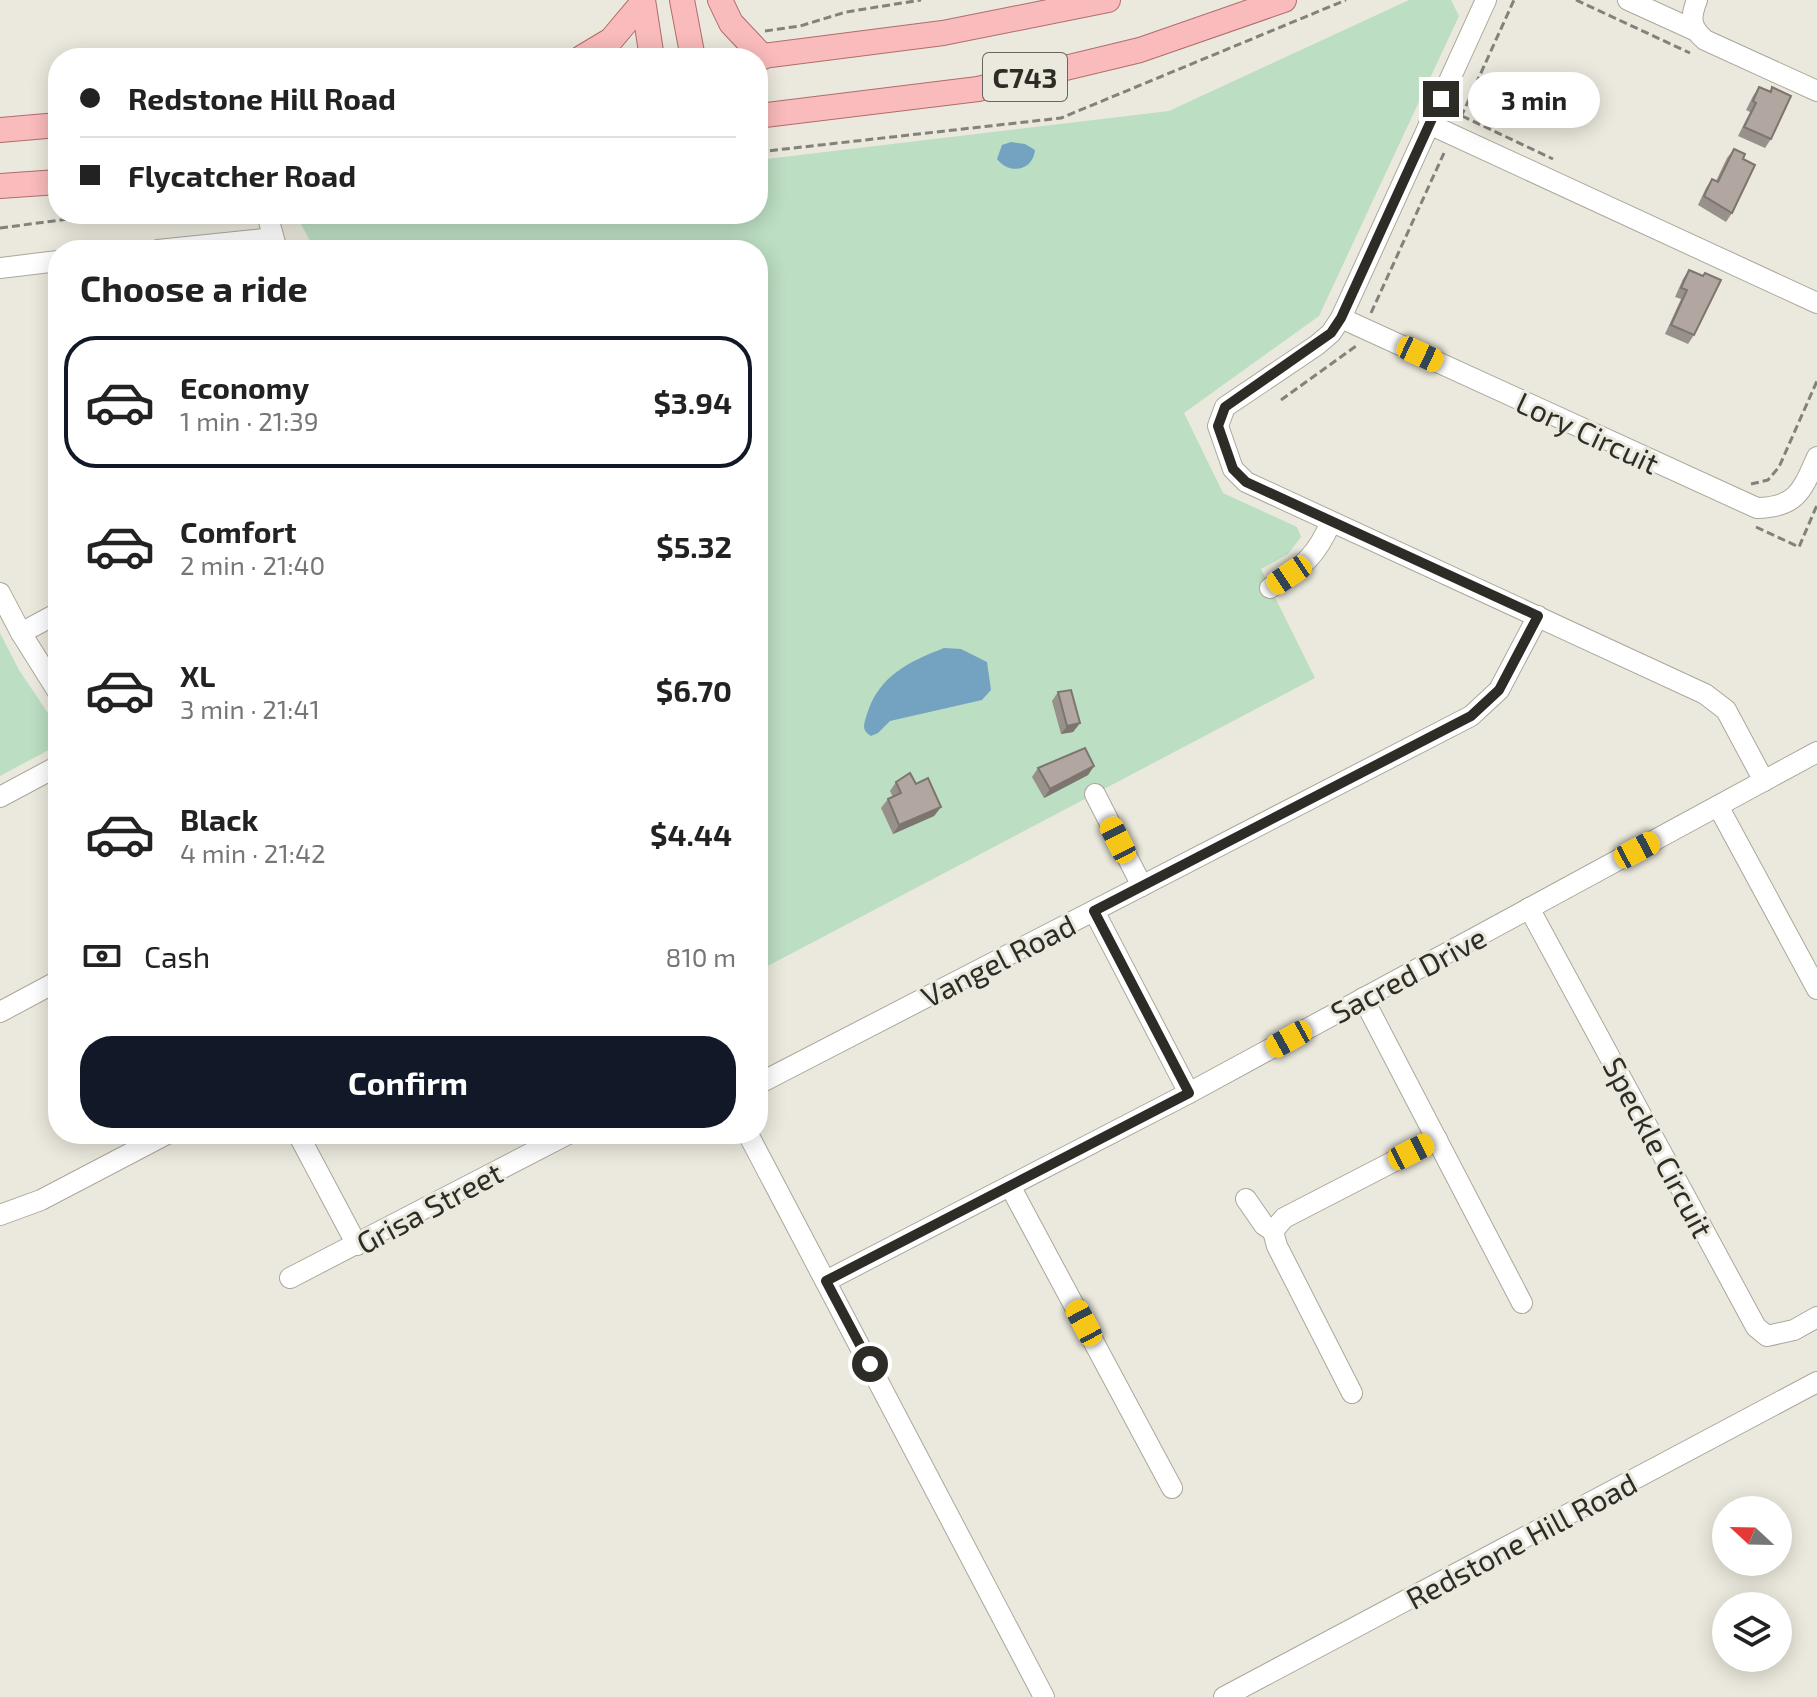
<!DOCTYPE html>
<meta charset="utf-8">
<style>
:root{--surface:#fff;--page:#f2f2f2;--text:#222;--muted:#767676;--line:#e0e0e0;--accent:#111827}
body{margin:0;font-family:"Exo 2",sans-serif;background:var(--page);color:var(--text);height:100vh;display:flex;flex-direction:column;font-size:30px;white-space:nowrap}
*{box-sizing:border-box;margin:0}
p{font-size:26px;color:var(--muted)}
.icon{flex:none;width:44px;height:44px;fill:none;stroke:currentColor;stroke-width:2;stroke-linecap:round;stroke-linejoin:round}
.map{position:relative;flex:1;overflow:hidden}
.details{position:absolute;left:48px;top:240px;width:720px;height:904px;display:flex;flex-direction:column;background:var(--surface);border-radius:32px;box-shadow:0 4px 20px #0003}
.details>*{flex:none}
.top-card{position:absolute;left:48px;top:48px;width:720px;height:176px;border-radius:32px;box-shadow:0 4px 20px #0003;display:grid;align-content:center;height:176px;padding:0 32px;background:var(--surface)}
.needle{width:52px;rotate:292deg}
.tools{position:absolute;left:1712px;top:1496px;display:grid;gap:16px}
.tools a{display:grid;place-items:center;width:80px;height:80px;border-radius:50%;background:var(--surface);box-shadow:0 4px 20px #0003;font-size:40px}
.end{position:absolute;width:36px;height:36px;margin:-18px;border:10px solid #2d2c27;background:#fff;box-shadow:0 0 0 4px #fff}
.from{border-radius:50%}
.bubble{position:absolute;height:56px;border-radius:28px;background:var(--surface);box-shadow:0 4px 20px #0003;font-size:26px;font-weight:700;line-height:56px;text-align:center}
.car{position:absolute;width:24px;height:48px;margin:-24px -12px;border-radius:10px;box-shadow:0 0 6px 2px #0007;background:linear-gradient(#f5c518 24%,#345 0 40%,#f5c518 0 76%,#345 0 86%,#f5c518 0)}
.top-card b{display:flex;align-items:center;gap:28px;height:76px;font-size:30px}
.top-card b+b{border-top:2px solid var(--line)}
.top-card i{width:20px;height:20px;background:var(--text)}
ul{padding:0;list-style:none}
li{display:flex;align-items:center;gap:24px;height:132px;margin:0 16px 12px;padding:0 16px;border:4px solid transparent;border-radius:32px}
li div{flex:1}
li b{display:block;font-size:30px}
li em{font-style:normal;font-weight:700}
li.on{border-color:var(--accent)}
li>.icon{width:72px;height:72px;stroke-width:1.5}
h2{padding:0 32px;font-size:36px;line-height:96px}
.pay{display:flex;align-items:center;gap:20px;height:88px;padding:0 32px;font-size:30px}
.pay p{margin-inline-start:auto}
.action{display:flex;gap:16px;margin-top:auto;padding:16px 32px}
.action a{flex:1;height:92px;border-radius:32px;background:var(--accent);color:#fff;font-size:32px;font-weight:700;line-height:92px;text-align:center}
.map>svg:first-child{display:block}
</style>
<div class="map">
<svg width="1817" height="1697" viewBox="0 0 1817 1697">
<rect width="100%" height="100%" fill="#ebe9dd"/>
<g fill="#bcdec3">
<polygon points="1409,0 1451,0 1459,16 1319,316 1184,413 1223,493 1297,527 1301,537 1288,554 1261,569 1315,678 758,971 758,250 315,250 296,215 758,214 758,160 1169,111"/>
<polygon points="0,633 19,670 58,728 58,745 0,776"/>
</g>
<g fill="#74a3c1">
<path d="M1011 142 1025 144 1035 150C1033 171 1009 175 997 159L1002 145Z"/>
<path d="M944 648 961 649 987 662 991 690 982 700 890 721 878 733 871 736C861 730 864 724 867 714 879 676 908 662 944 648Z"/>
</g>
<g fill="none" stroke-linecap="round" stroke-linejoin="round">
<defs>
<g id="minor">
<polyline points="1486,0 1341,318 1331,333 1317,345 1225,407 1218,426 1233,469 1246,482 1705,694 1726,710 1764,781"/>
<polyline points="1628,0 1694,30"/>
<path d="M1697 0C1690 18 1690 27 1705 40L1817 91"/>
<polyline points="1429,124 1817,303"/>
<polyline points="267,214 277,250"/>
<polyline points="158,250 273,238"/>
<polyline points="0,268 58,261"/>
<path d="M1341 318 1757 508C1797 507 1802 491 1817 457"/>
<path d="M1270 588C1302 566 1315 559 1331 522"/>
<polyline points="0,593 21,633 58,692"/>
<polyline points="21,633 58,613"/>
<polyline points="1095,794 1142,886"/>
<polyline points="0,797 58,766"/>
<polyline points="1718,806 1817,989"/>
<polyline points="1529,908 1756,1327 1767,1336 1794,1330 1817,1317"/>
<polyline points="1094,911 1189,1093"/>
<polyline points="1363,998 1522,1303"/>
<polyline points="0,1012 58,981"/>
<polyline points="758,1084 1471,716 1499,690 1538,616"/>
<polyline points="298,1134 357,1245"/>
<polyline points="748,1134 1044,1697"/>
<polyline points="1010,1186 1172,1488"/>
<polyline points="1246,1199 1264,1225 1273,1231"/>
<polyline points="0,1215 41,1200 167,1134"/>
<polyline points="290,1278 568,1134"/>
<polyline points="826,1281 1189,1093 1817,752"/>
<polyline points="1352,1393 1277,1246 1273,1231 1284,1218 1437,1139"/>
<polyline points="1224,1697 1817,1382"/>
</g>
<g id="major">
<polyline points="643,0 652,58"/>
<polyline points="682,0 693,58"/>
<polyline points="720,0 731,23 763,57"/>
<polyline points="581,58 611,40 643,2"/>
<polyline points="747,58 943,33 1108,0"/>
<polyline points="758,116 978,89 1140,50 1284,0"/>
<polyline points="0,130 58,125"/>
<polyline points="0,186 58,182"/>
</g>
</defs>
<use href="#minor" stroke="#aaa79c" stroke-width="22"/>
<use href="#major" stroke="#b06c6b" stroke-width="26"/>
<g stroke="#838179" stroke-width="3" stroke-dasharray="8 4" stroke-linecap="butt">
<polyline points="1576,0 1690,53"/>
<polyline points="765,31 800,26 846,12 921,0"/>
<polyline points="1462,116 1553,159"/>
<polyline points="1461,117 1514,0"/>
<polyline points="758,152 1061,118 1346,0"/>
<polyline points="0,228 76,218 153,214"/>
<polyline points="1371,313 1444,153"/>
<polyline points="1281,400 1356,346"/>
<polyline points="1751,484 1768,480 1779,467 1817,381"/>
<polyline points="1756,527 1799,547 1817,505"/>
</g>
<use href="#minor" stroke="#fff" stroke-width="20"/>
<use href="#major" stroke="#fabbbc" stroke-width="24"/>
</g>
<g fill="#98908a">
<polygon points="1759,87 1770,91 1772,87 1771,139 1765,148 1738,136 1750,112 1746,110 1753,96"/>
<polygon points="1734,149 1743,159 1732,213 1726,222 1698,205 1706,188 1712,179 1716,181 1727,158"/>
<polygon points="1689,270 1694,335 1688,344 1665,334 1681,299 1675,297 1683,279"/>
<polygon points="1058,692 1080,723 1073,732 1061,734 1052,701"/>
<polygon points="1094,766 1088,775 1044,798 1032,777 1038,768"/>
<polygon points="896,782 916,784 941,807 934,816 893,834 881,808 888,799 893,797 890,791"/>
</g>
<g fill="#7c7570">
<polygon points="1080,723 1073,732 1061,734 1067,726"/>
<polygon points="1094,766 1088,775 1044,798 1050,789"/>
<polygon points="941,807 934,816 893,834 899,825"/>
</g>
<g fill="#b1a7a0" stroke="#7c7570" stroke-width="2">
<polygon points="1759,87 1771,92 1772,87 1791,96 1771,139 1744,127 1756,103 1753,101"/>
<polygon points="1734,149 1745,154 1743,159 1755,165 1732,213 1704,196 1712,179 1718,182"/>
<polygon points="1689,270 1703,276 1705,273 1721,280 1694,335 1671,325 1687,290 1681,288"/>
<polygon points="1071,690 1080,723 1067,726 1058,692"/>
<polygon points="1085,748 1094,766 1050,789 1038,768"/>
<polygon points="910,773 916,784 928,778 941,807 899,825 888,799 901,793 896,782"/>
</g>
<g fill="none" stroke-linecap="round" stroke-linejoin="round">
<polyline stroke="#2d2c27" stroke-width="10" points="870,1364 826,1281 1189,1093 1094,911 1471,716 1499,690 1538,616 1246,482 1233,469 1218,426 1225,407 1331,333 1341,318 1441,99"/>
</g>
<g text-anchor="middle" dominant-baseline="central" stroke-width="6" stroke-linejoin="round" paint-order="stroke">
<rect fill="#ebe9dd" stroke="#66655e" stroke-width="2" x="983" y="53" width="84" height="48" rx="6"/>
<g font-size="28" font-weight="bold" fill="#2d2c27">
<text x="1025" y="77">C743</text>
</g>
<g font-size="30" fill="#2d2c27" stroke="#ebe9dd">
<text transform="translate(1588 432) rotate(25)">Lory Circuit</text>
<text transform="translate(998 960) rotate(-27)">Vangel Road</text>
<text transform="translate(1408 974) rotate(-28)">Sacred Drive</text>
<text transform="translate(1659 1147) rotate(62)">Speckle Circuit</text>
<text transform="translate(429 1207) rotate(-28)">Grisa Street</text>
<text transform="translate(1521 1540) rotate(-28)">Redstone Hill Road</text>
</g>
</g>
</svg>
<div class="tools">
<a><svg class="needle" viewBox="-14 -14 28 28"><path d="M0-13l5 13h-10z" fill="#e53935"/><path d="M0 13l5-13h-10z" fill="#767676"/></svg></a>
<a><svg class="icon" aria-label="layers" viewBox="0 0 24 24"><path d="M12 4l9 5-9 5-9-5zM3 14l9 5 9-5"/></svg></a>
</div>
<i class="end from" style="left:870px;top:1364px"></i>
<i class="end" style="left:1441px;top:99px"></i>
<div class="bubble" style="left:1468px;top:72px;width:132px">3 min</div>
<i class="car" style="left:1420px;top:354px;rotate:115deg"></i>
<i class="car" style="left:1289px;top:575px;rotate:236deg"></i>
<i class="car" style="left:1118px;top:840px;rotate:333deg"></i>
<i class="car" style="left:1637px;top:850px;rotate:62deg"></i>
<i class="car" style="left:1289px;top:1039px;rotate:241deg"></i>
<i class="car" style="left:1411px;top:1152px;rotate:63deg"></i>
<i class="car" style="left:1084px;top:1323px;rotate:332deg"></i>
<div class="top-card">
<b><i class="from"></i>Redstone Hill Road</b>
<b><i></i>Flycatcher Road</b>
</div>
<section class="details">
<h2>Choose a ride</h2>
<ul>
<li class="on"><svg class="icon" aria-label="car" viewBox="0 0 24 24"><path d="M5 17H2v-5l4-1 3-4h7l3 4 3 1v5h-3M9 17h6M6 11h13"/><circle cx="7" cy="17" r="2"/><circle cx="17" cy="17" r="2"/></svg><div><b>Economy</b><p>1 min · 21:39</p></div><em>$3.94</em></li>
<li><svg class="icon" aria-label="car" viewBox="0 0 24 24"><path d="M5 17H2v-5l4-1 3-4h7l3 4 3 1v5h-3M9 17h6M6 11h13"/><circle cx="7" cy="17" r="2"/><circle cx="17" cy="17" r="2"/></svg><div><b>Comfort</b><p>2 min · 21:40</p></div><em>$5.32</em></li>
<li><svg class="icon" aria-label="car" viewBox="0 0 24 24"><path d="M5 17H2v-5l4-1 3-4h7l3 4 3 1v5h-3M9 17h6M6 11h13"/><circle cx="7" cy="17" r="2"/><circle cx="17" cy="17" r="2"/></svg><div><b>XL</b><p>3 min · 21:41</p></div><em>$6.70</em></li>
<li><svg class="icon" aria-label="car" viewBox="0 0 24 24"><path d="M5 17H2v-5l4-1 3-4h7l3 4 3 1v5h-3M9 17h6M6 11h13"/><circle cx="7" cy="17" r="2"/><circle cx="17" cy="17" r="2"/></svg><div><b>Black</b><p>4 min · 21:42</p></div><em>$4.44</em></li>
</ul>
<div class="pay"><svg class="icon" aria-label="cash" viewBox="0 0 24 24"><path d="M3 7h18v10H3z"/><circle cx="12" cy="12" r="2"/></svg>Cash<p>810 m</p></div>
<div class="action"><a>Confirm</a></div>
</section>
</div>
